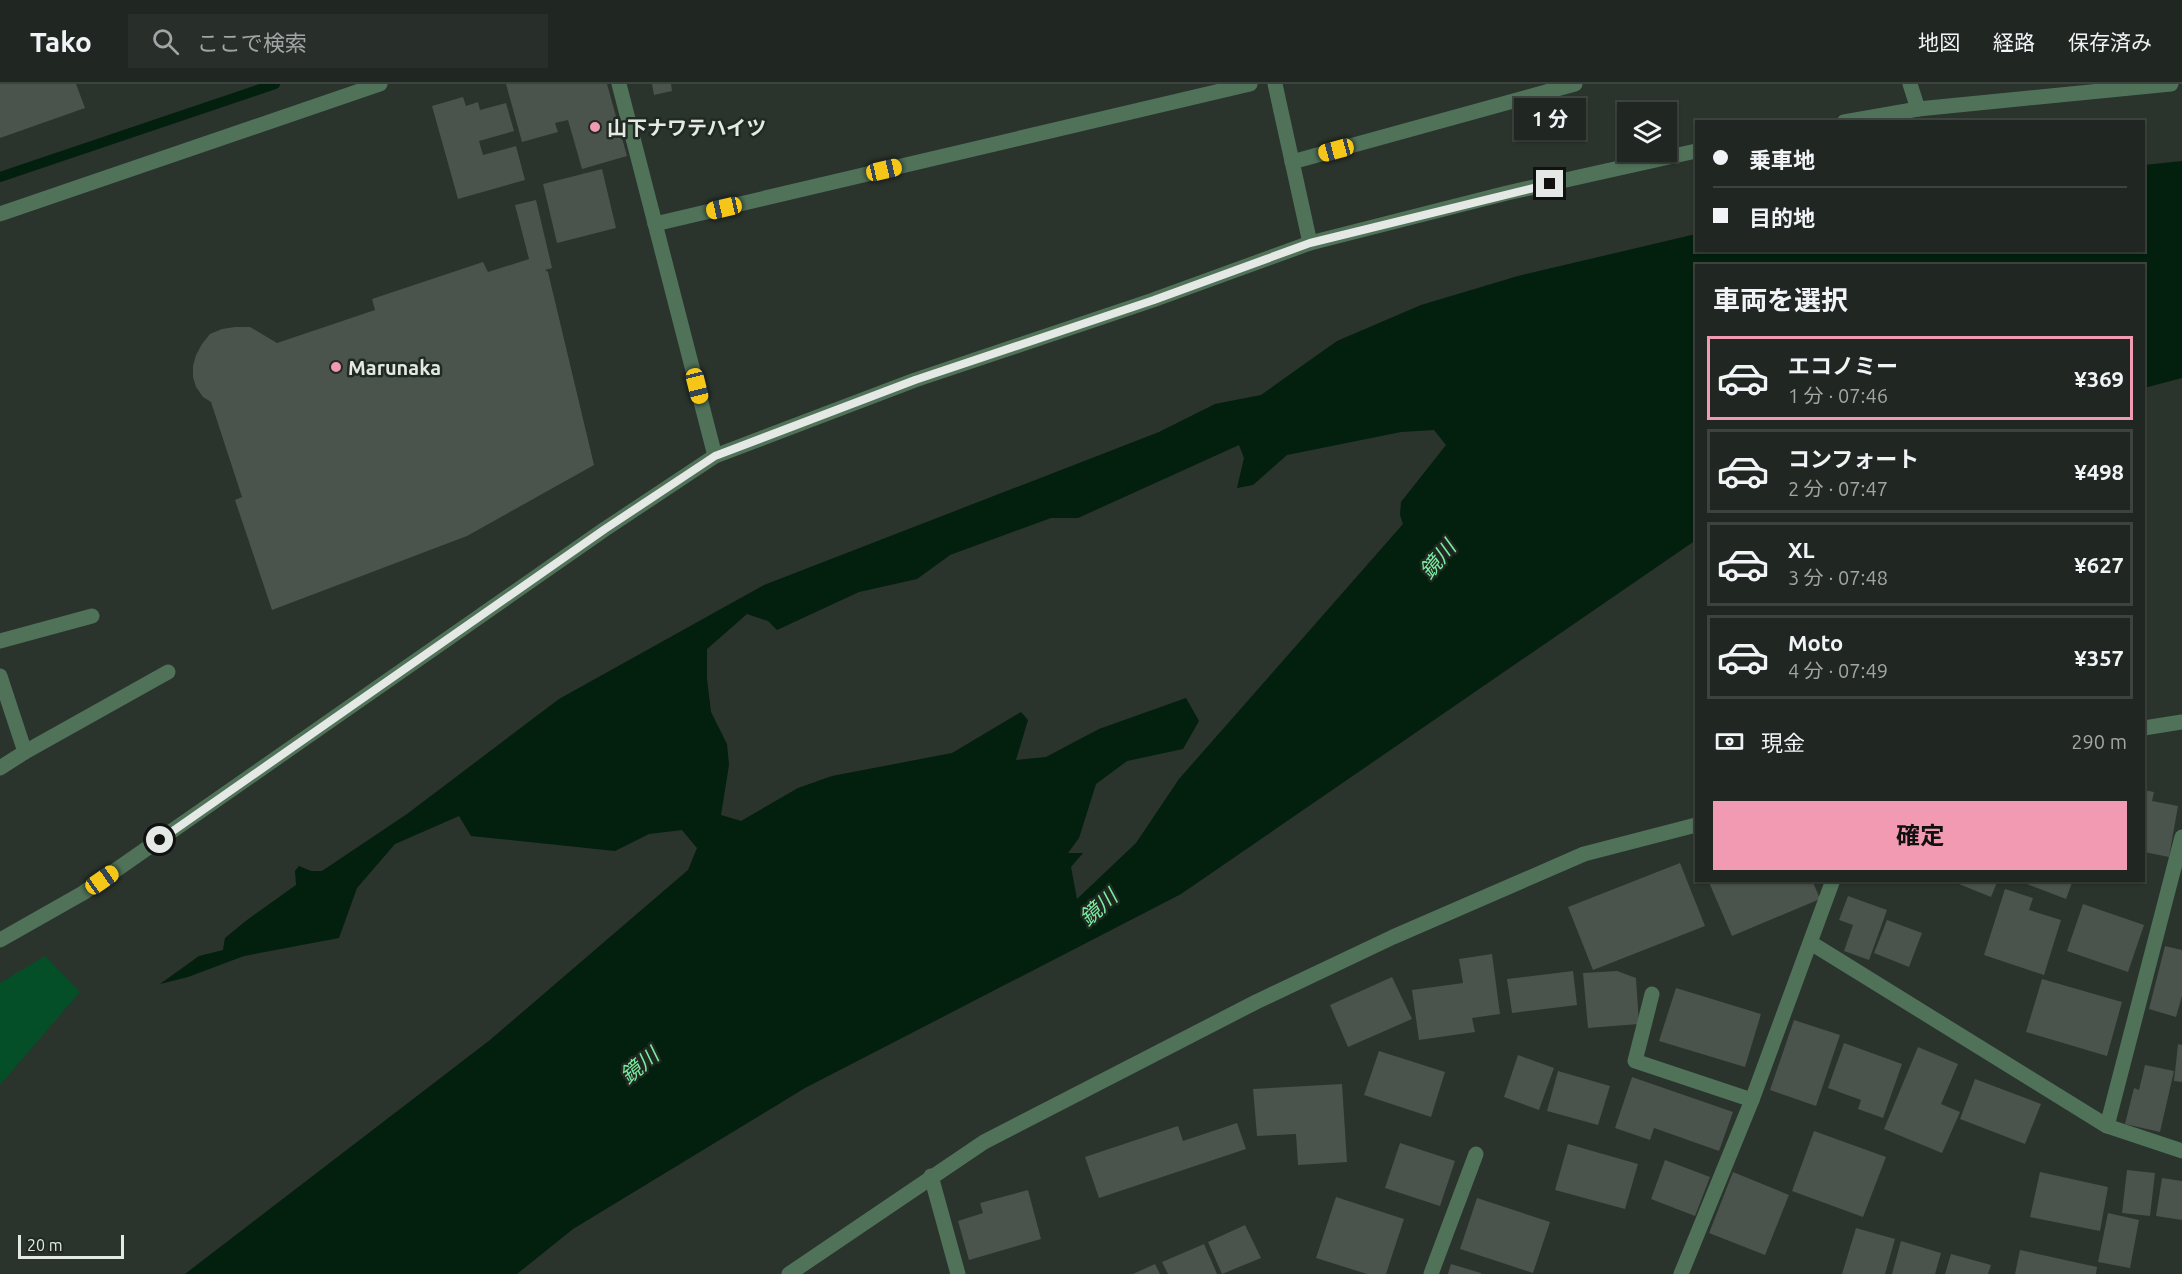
<!DOCTYPE html>
<html lang="ja">
<meta charset="utf-8">
<style>
:root{--surface:#202621;--page:#282e2a;--text:#f1f3f6;--muted:#a2a5a5;--line:#3d433f;--accent:#f19ab1}
body{margin:0;font-family:Ubuntu,"Noto Sans JP",sans-serif;background:var(--page);color:var(--text);height:100vh;display:flex;flex-direction:column;font-size:22px;white-space:nowrap}
*{box-sizing:border-box;margin:0}
p{font-size:20px;color:var(--muted)}
.icon{flex:none;width:33px;height:33px;fill:none;stroke:currentColor;stroke-width:2;stroke-linecap:round;stroke-linejoin:round}
.map{position:relative;flex:1;overflow:hidden}
.side{position:absolute;left:1695px;top:180px;width:450px;height:618px;display:flex;flex-direction:column;background:var(--surface);border-radius:0px;box-shadow:0 2px 4px #0004,0 0 0 2px var(--line)}
.side>*{flex:none}
.banner{position:absolute;left:1695px;top:36px;width:450px;height:132px;border-radius:0px;box-shadow:0 2px 4px #0004,0 0 0 2px var(--line);display:grid;align-content:center;height:132px;padding:0 18px;background:var(--surface)}
.controls{position:absolute;left:1617px;top:18px;display:grid;gap:12px}
.controls a{display:grid;place-items:center;width:60px;height:60px;border-radius:0px;background:var(--surface);box-shadow:0 2px 4px #0004,0 0 0 2px var(--line);font-size:30px}
.scale{position:absolute;left:18px;bottom:15px;width:106px;box-sizing:border-box;padding-left:6px;border:3px solid #e4e9e5;border-top:0;font-size:16px;line-height:21px;white-space:nowrap;color:#e4e9e5;-webkit-text-stroke:4px #212923;paint-order:stroke}
.end{position:absolute;width:27px;height:27px;margin:-14px;border:8px solid #e4e9e5;background:#111;box-shadow:0 0 0 3px #111}
.from{border-radius:50%}
.bubble{position:absolute;height:42px;border-radius:0px;background:var(--surface);box-shadow:0 2px 4px #0004,0 0 0 2px var(--line);font-size:20px;font-weight:700;line-height:42px;text-align:center}
.car{position:absolute;width:18px;height:36px;margin:-18px -9px;border-radius:8px;box-shadow:0 0 4px 2px #0007;background:linear-gradient(#f5c518 24%,#345 0 40%,#f5c518 0 76%,#345 0 86%,#f5c518 0)}
.banner b{display:flex;align-items:center;gap:21px;height:57px;font-size:22px}
.banner b+b{border-top:2px solid var(--line)}
.banner i{width:15px;height:15px;background:var(--text)}
ul{padding:0;list-style:none}
li{display:flex;align-items:center;gap:18px;height:84px;margin:0 12px 9px;padding:0 6px;border:3px solid var(--line);border-radius:0px}
li div{flex:1}
li b{display:block;font-size:22px}
li em{font-style:normal;font-weight:700}
li.on{border-color:var(--accent)}
li>.icon{width:54px;height:54px;stroke-width:1.5}
h2{padding:0 18px;font-size:27px;line-height:72px}
.pay{display:flex;align-items:center;gap:15px;height:66px;padding:0 18px;font-size:22px}
.pay p{margin-inline-start:auto}
.action{display:flex;gap:12px;margin-top:auto;padding:12px 18px}
.action a{flex:1;height:69px;border-radius:0px;background:var(--accent);color:#111;font-size:24px;font-weight:700;line-height:69px;text-align:center}
header{display:flex;align-items:center;gap:36px;box-sizing:border-box;height:84px;padding:0 30px;background:var(--surface);border-bottom:2px solid var(--line)}
header strong{font-size:28px}
nav{display:flex;gap:33px;margin-inline-start:auto;font-size:21px}
.search{width:420px;height:54px;background:var(--page);display:flex;align-items:center;gap:15px;box-sizing:border-box;padding:0 21px;border-radius:0px;color:var(--muted);font-size:22px}
.map>svg:first-child{display:block}
</style>
<header>
<strong>Tako</strong>
<div class="search"><svg class="icon" aria-label="search" viewBox="0 0 24 24"><circle cx="10" cy="10" r="6"/><path d="M15 15l6 6"/></svg>ここで検索</div>
<nav><a>地図</a><a>経路</a><a>保存済み</a></nav>
</header>
<div class="map">
<svg width="2182" height="1190" viewBox="0 0 2182 1190">
<rect width="100%" height="100%" fill="#2a332c"/>
<polygon fill="#044f27" points="45,872 80,908 0,1001 0,899"/>
<path fill="#031f0d" fill-rule="evenodd" d="M2182 77V294L2144 304V182H1696V456L1181 810 805 1004 573 1145 517 1190H185L490 956 688 786 697 764 682 746 649 750 615 767 471 752 459 732 395 760 357 804 339 854 244 872 188 893 160 900 199 872 223 866 225 854 247 836 296 801 295 787 299 782 311 787H322L407 730 559 615 764 501 1159 348 1215 320 1261 311 1337 257 1421 221 1518 192 1696 150V166H2144V81ZM1434 346 1446 361 1401 418 1400 431 1403 440 1179 695 1136 759 1077 815 1071 783 1083 769H1068L1079 754 1096 700 1127 677 1183 665 1199 637 1186 614 1099 645 1046 673 1016 676 1028 636 1021 628 952 669 832 692 798 704 741 737 721 731 729 681 727 660 711 628 707 595V565L747 530 768 537 777 546 859 508 917 495 950 471 1051 434H1078L1239 361 1244 374 1237 404 1253 401 1287 371 1401 348Z"/>
<g fill="none" stroke-linecap="round" stroke-linejoin="round">
<polyline stroke="#031f0d" stroke-width="10" points="0,93 275,0"/>
</g>
<g fill="#4a534c">
<polygon points="0,0 76,0 85,24 0,54"/>
<polygon points="506,0 607,0 627,72 582,85 568,36 555,39 558,48 522,58"/>
<polygon points="652,0 671,0 672,7 654,11"/>
<polygon points="463,13 466,22 478,18 480,26 506,19 514,47 479,57 483,71 516,62 525,96 458,115 432,22"/>
<polygon points="602,85 616,144 557,159 543,100"/>
<polygon points="536,116 552,184 545,186 548,188 594,381 467,452 272,526 235,416 242,413 211,318 203,313 196,303 193,293 193,282 196,271 202,260 210,250 222,245 235,243 250,243 277,259 375,226 372,215 483,178 488,188 529,175 515,121"/>
<polygon points="2144,706 2154,708 2152,717 2178,722 2169,773 2144,768"/>
<polygon points="1680,779 1705,842 1593,886 1568,823"/>
<polygon points="1708,796 1812,796 1820,815 1732,852"/>
<polygon points="1949,796 1998,796 1991,813"/>
<polygon points="2016,796 2073,796 2066,815"/>
<polygon points="2005,805 2033,814 2029,826 2061,836 2044,891 1984,871"/>
<polygon points="1848,812 1887,826 1869,876 1844,867 1853,841 1839,836"/>
<polygon points="2083,820 2144,841 2128,888 2067,867"/>
<polygon points="1887,836 1922,849 1909,883 1874,869"/>
<polygon points="2165,862 2182,866 2182,912 2176,933 2149,925"/>
<polygon points="1492,870 1500,930 1472,934 1475,948 1419,956 1412,906 1463,899 1459,875"/>
<polygon points="1573,887 1577,921 1512,929 1507,895"/>
<polygon points="1617,887 1636,894 1639,940 1588,944 1583,889"/>
<polygon points="1392,893 1412,935 1348,963 1330,921"/>
<polygon points="2042,895 2122,918 2107,972 2026,948"/>
<polygon points="1676,904 1761,930 1745,983 1659,957"/>
<polygon points="1794,936 1840,951 1816,1022 1770,1006"/>
<polygon points="1844,959 1902,980 1883,1034 1858,1025 1861,1016 1828,1004"/>
<polygon points="2178,960 2182,961 2182,998 2174,997"/>
<polygon points="1918,963 1958,980 1941,1020 1960,1028 1942,1069 1884,1045"/>
<polygon points="1379,967 1445,988 1431,1033 1364,1011"/>
<polygon points="1518,971 1554,984 1539,1026 1504,1013"/>
<polygon points="2145,981 2174,987 2160,1048 2125,1040 2134,1004 2139,1006"/>
<polygon points="1558,987 1610,1002 1598,1041 1547,1027"/>
<polygon points="1632,993 1733,1028 1719,1067 1654,1044 1650,1056 1615,1044"/>
<polygon points="1975,995 2041,1020 2025,1060 1960,1035"/>
<polygon points="1342,1000 1347,1078 1298,1081 1296,1050 1257,1052 1253,1005"/>
<polygon points="1237,1039 1246,1065 1099,1114 1085,1073 1178,1042 1183,1057"/>
<polygon points="1814,1047 1886,1073 1863,1133 1792,1107"/>
<polygon points="1400,1059 1455,1077 1440,1122 1385,1104"/>
<polygon points="1568,1060 1638,1080 1625,1125 1555,1106"/>
<polygon points="1665,1076 1710,1093 1695,1132 1651,1115"/>
<polygon points="2127,1086 2155,1089 2150,1132 2122,1129"/>
<polygon points="1733,1088 1789,1111 1765,1171 1709,1149"/>
<polygon points="2040,1088 2108,1103 2100,1147 2030,1133"/>
<polygon points="2162,1094 2182,1097 2182,1136 2156,1132"/>
<polygon points="1028,1106 1041,1155 969,1176 958,1137 983,1129 980,1119"/>
<polygon points="1336,1113 1404,1135 1386,1190 1367,1190 1316,1174"/>
<polygon points="1477,1114 1550,1138 1533,1189 1460,1165"/>
<polygon points="2108,1129 2139,1136 2130,1184 2098,1178"/>
<polygon points="1245,1141 1261,1174 1222,1190 1208,1158"/>
<polygon points="1856,1144 1895,1155 1885,1190 1842,1190"/>
<polygon points="1901,1157 1941,1169 1935,1190 1892,1190"/>
<polygon points="1204,1160 1217,1190 1168,1190 1162,1178"/>
<polygon points="2020,1166 2097,1183 2096,1190 2015,1190"/>
<polygon points="1951,1170 1991,1181 1988,1190 1945,1190"/>
<polygon points="1155,1180 1160,1190 1133,1190"/>
<polygon points="1451,1180 1481,1189 1481,1190 1448,1190"/>
</g>
<g fill="none" stroke-linecap="round" stroke-linejoin="round">
<g stroke="#507259" stroke-width="15">
<polyline points="619,0 715,372"/>
<polyline points="1275,0 1310,159"/>
<polyline points="1910,0 1918,25"/>
<polyline points="1844,38 1918,25 2171,0"/>
<polyline points="1292,78 1575,0"/>
<polyline points="655,140 1250,0"/>
<polyline points="0,557 92,532"/>
<polyline points="0,592 25,668 0,684"/>
<polyline points="2144,644 2182,638"/>
<polyline points="25,668 168,588"/>
<polyline points="0,856 83,809 605,445 715,372 915,296 1153,216 1310,159 1507,109 1696,67"/>
<polyline points="1811,859 2107,1042 2182,1067"/>
<polyline points="1652,910 1635,977 1752,1016"/>
<polyline points="2107,1042 2182,753"/>
<polyline points="931,1092 958,1190"/>
<polyline points="789,1190 984,1058 1256,918 1393,853 1584,770 1696,741"/>
<polyline points="1431,1190 1476,1070"/>
<polyline points="1681,1190 1752,1016 1833,796"/>
</g>
<polyline stroke="#507259" stroke-width="15" points="0,130 380,0"/>
</g>
<g fill="none" stroke-linecap="round" stroke-linejoin="round">
<polyline stroke="#e4e9e5" stroke-width="8" points="160,756 605,445 715,372 915,296 1154,216 1310,159 1550,100"/>
</g>
<g fill="#f19ab1" stroke="#212923" stroke-width="2">
<circle cx="595" cy="43" r="6"/>
<circle cx="336" cy="283" r="6"/>
</g>
<g text-anchor="middle" dominant-baseline="central" stroke-width="5" stroke-linejoin="round" paint-order="stroke">
<g font-size="20" font-weight="bold" fill="#e4e9e5" stroke="#212923" text-anchor="start">
<text x="607" y="43">山下ナワテハイツ</text>
<text x="348" y="283">Marunaka</text>
</g>
<g font-size="21" font-style="italic" fill="#79ee9f" stroke="#212923">
<text transform="translate(1437 475) rotate(-50)">鏡川</text>
<text transform="translate(1098 823) rotate(-42)">鏡川</text>
<text transform="translate(639 981) rotate(-40)">鏡川</text>
</g>
</g>
</svg>
<div class="controls">
<a><svg class="icon" aria-label="layers" viewBox="0 0 24 24"><path d="M12 4l9 5-9 5-9-5zM3 14l9 5 9-5"/></svg></a>
</div>
<div class="scale">20 m</div>
<i class="end from" style="left:160px;top:756px"></i>
<i class="end" style="left:1550px;top:100px"></i>
<div class="bubble" style="left:1514px;top:14px;width:72px">1 分</div>
<i class="car" style="left:1336px;top:66px;rotate:255deg"></i>
<i class="car" style="left:884px;top:86px;rotate:77deg"></i>
<i class="car" style="left:724px;top:124px;rotate:257deg"></i>
<i class="car" style="left:697px;top:302px;rotate:166deg"></i>
<i class="car" style="left:102px;top:796px;rotate:55deg"></i>
<div class="banner">
<b><i class="from"></i>乗車地</b>
<b><i></i>目的地</b>
</div>
<section class="side">
<h2>車両を選択</h2>
<ul>
<li class="on"><svg class="icon" aria-label="car" viewBox="0 0 24 24"><path d="M5 17H2v-5l4-1 3-4h7l3 4 3 1v5h-3M9 17h6M6 11h13"/><circle cx="7" cy="17" r="2"/><circle cx="17" cy="17" r="2"/></svg><div><b>エコノミー</b><p>1 分 · 07:46</p></div><em>¥369</em></li>
<li><svg class="icon" aria-label="car" viewBox="0 0 24 24"><path d="M5 17H2v-5l4-1 3-4h7l3 4 3 1v5h-3M9 17h6M6 11h13"/><circle cx="7" cy="17" r="2"/><circle cx="17" cy="17" r="2"/></svg><div><b>コンフォート</b><p>2 分 · 07:47</p></div><em>¥498</em></li>
<li><svg class="icon" aria-label="car" viewBox="0 0 24 24"><path d="M5 17H2v-5l4-1 3-4h7l3 4 3 1v5h-3M9 17h6M6 11h13"/><circle cx="7" cy="17" r="2"/><circle cx="17" cy="17" r="2"/></svg><div><b>XL</b><p>3 分 · 07:48</p></div><em>¥627</em></li>
<li><svg class="icon" aria-label="car" viewBox="0 0 24 24"><path d="M5 17H2v-5l4-1 3-4h7l3 4 3 1v5h-3M9 17h6M6 11h13"/><circle cx="7" cy="17" r="2"/><circle cx="17" cy="17" r="2"/></svg><div><b>Moto</b><p>4 分 · 07:49</p></div><em>¥357</em></li>
</ul>
<div class="pay"><svg class="icon" aria-label="cash" viewBox="0 0 24 24"><path d="M3 7h18v10H3z"/><circle cx="12" cy="12" r="2"/></svg>現金<p>290 m</p></div>
<div class="action"><a>確定</a></div>
</section>
</div>
